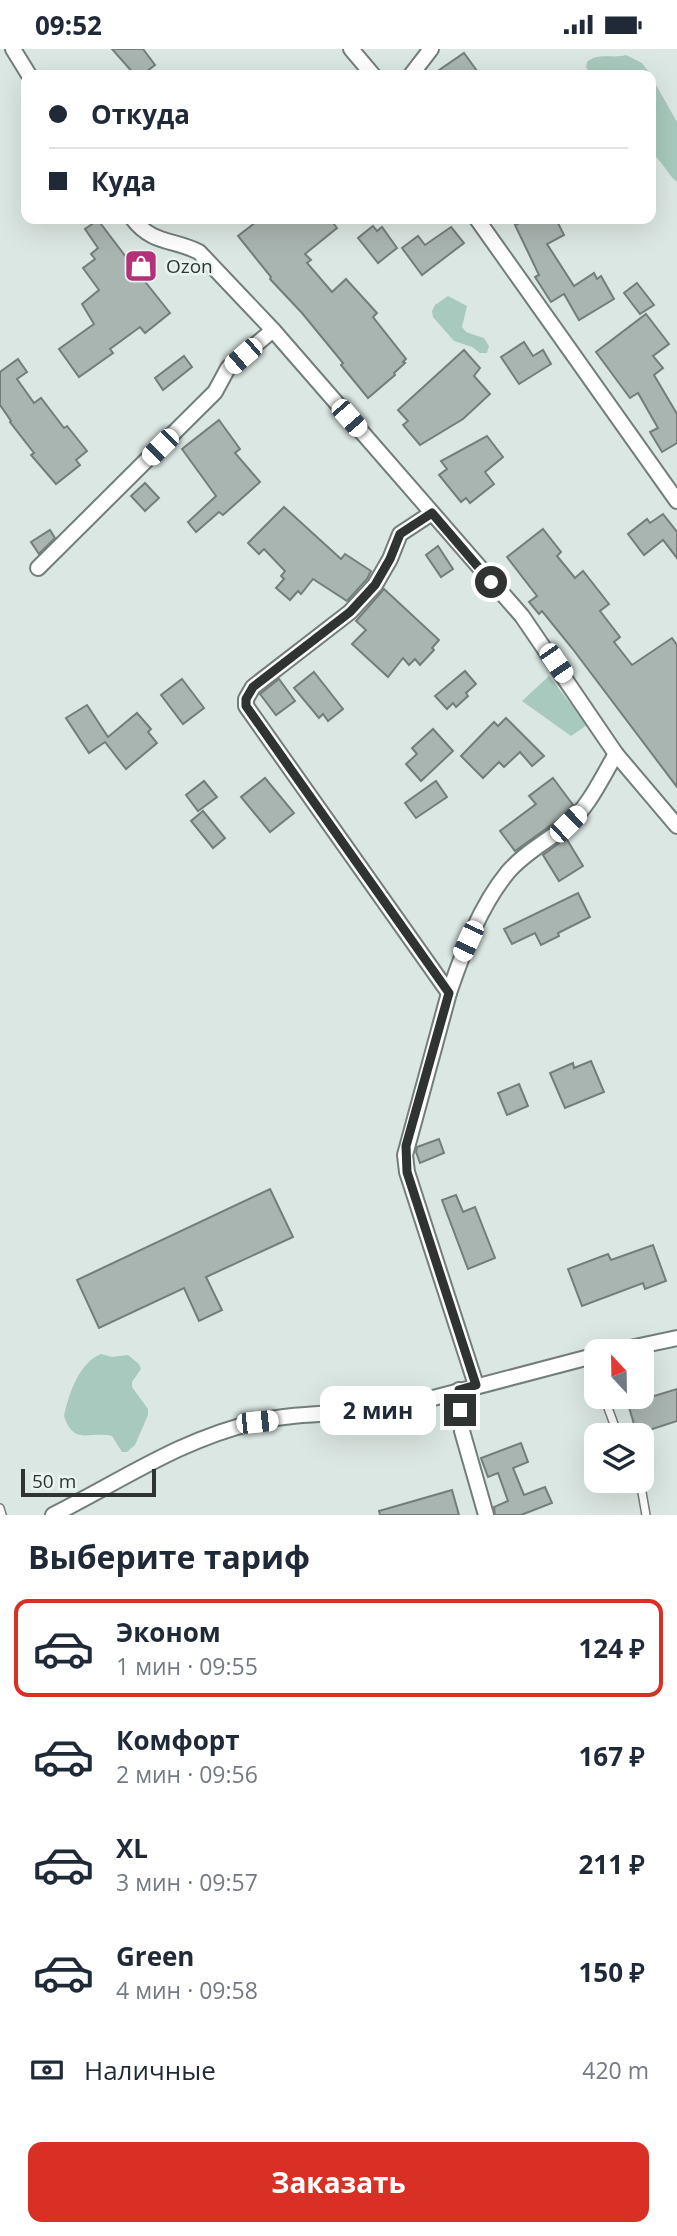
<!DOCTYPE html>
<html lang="ru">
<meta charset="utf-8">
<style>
:root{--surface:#fff;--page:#f2f2f3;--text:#1f2937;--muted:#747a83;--line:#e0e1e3;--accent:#d93025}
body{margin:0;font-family:"Open Sans",sans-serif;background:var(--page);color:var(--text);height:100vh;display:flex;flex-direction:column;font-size:26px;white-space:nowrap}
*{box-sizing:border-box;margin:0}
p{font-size:23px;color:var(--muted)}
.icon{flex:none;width:38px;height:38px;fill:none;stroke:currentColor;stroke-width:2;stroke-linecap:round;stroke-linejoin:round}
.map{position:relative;height:1466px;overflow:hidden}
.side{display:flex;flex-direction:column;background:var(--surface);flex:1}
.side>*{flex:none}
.banner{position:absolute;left:21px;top:21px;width:635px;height:154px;border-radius:14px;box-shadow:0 7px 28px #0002;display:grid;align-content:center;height:154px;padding:0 28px;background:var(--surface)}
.needle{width:46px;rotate:338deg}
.tools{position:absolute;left:584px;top:1290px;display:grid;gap:14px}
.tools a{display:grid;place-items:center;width:70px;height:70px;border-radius:14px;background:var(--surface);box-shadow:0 7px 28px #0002;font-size:35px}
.scale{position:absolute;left:21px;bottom:18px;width:135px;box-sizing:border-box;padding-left:7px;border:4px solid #2f3432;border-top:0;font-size:19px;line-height:24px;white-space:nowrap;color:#2f3432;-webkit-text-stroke:5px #e8f4ef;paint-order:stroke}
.end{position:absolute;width:32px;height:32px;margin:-16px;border:9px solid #2f3432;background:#fff;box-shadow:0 0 0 4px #fff}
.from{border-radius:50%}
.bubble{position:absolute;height:49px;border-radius:14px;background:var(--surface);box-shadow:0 7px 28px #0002;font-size:23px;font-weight:700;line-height:49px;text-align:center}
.car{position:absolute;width:21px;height:42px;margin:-21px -10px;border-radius:9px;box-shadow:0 0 5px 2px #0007;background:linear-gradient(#fff 24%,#345 0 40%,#fff 0 76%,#345 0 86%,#fff 0)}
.banner b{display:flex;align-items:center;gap:24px;height:66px;font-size:26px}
.banner b+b{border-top:2px solid var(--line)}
.banner i{width:18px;height:18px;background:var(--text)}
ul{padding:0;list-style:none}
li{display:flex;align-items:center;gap:21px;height:98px;margin:0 14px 10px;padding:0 14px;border:4px solid transparent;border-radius:14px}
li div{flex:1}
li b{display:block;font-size:26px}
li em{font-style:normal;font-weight:700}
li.selected{border-color:var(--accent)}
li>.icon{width:63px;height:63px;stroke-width:1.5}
h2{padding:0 28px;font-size:32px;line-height:84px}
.pay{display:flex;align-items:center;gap:18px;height:77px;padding:0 28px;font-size:26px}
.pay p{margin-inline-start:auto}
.cta{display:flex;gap:14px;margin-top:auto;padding:14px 28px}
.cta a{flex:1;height:80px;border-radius:14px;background:var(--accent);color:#fff;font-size:28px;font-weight:700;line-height:80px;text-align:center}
.status{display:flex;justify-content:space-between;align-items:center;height:49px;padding:0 35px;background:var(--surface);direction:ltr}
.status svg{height:19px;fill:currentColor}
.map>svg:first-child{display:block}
</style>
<div class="status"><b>09:52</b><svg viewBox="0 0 49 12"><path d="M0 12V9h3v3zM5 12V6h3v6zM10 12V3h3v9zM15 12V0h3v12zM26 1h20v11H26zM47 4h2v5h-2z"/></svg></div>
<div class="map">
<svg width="677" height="1466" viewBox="0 0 677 1466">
<rect width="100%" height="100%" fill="#dbe7e2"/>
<g fill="#a8c9bd">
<path d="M626 6 642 14 651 26H591L586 18 587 13C598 3 613 10 626 6Z"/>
<path d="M651 27 677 73V133C666 124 662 110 651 105Z"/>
<polygon points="448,247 467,257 462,278 466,283 484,289 489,297 487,304 480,304 472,298 454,292 433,268 432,262 435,256"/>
<polygon points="549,627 587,676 571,687 522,652"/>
<path d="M101 1305 112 1308 128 1306 139 1315 141 1320 132 1333V1338L148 1360V1366L135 1396 127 1403H122L112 1387C89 1382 74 1397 64 1367 69 1344 79 1314 101 1305Z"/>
</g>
<g fill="#a9b5b0" stroke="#737e7a" stroke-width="2">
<polygon points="112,0 143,0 155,16 142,26 135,26"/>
<polygon points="464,4 480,26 432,26"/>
<polygon points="260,170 330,170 337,179 305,205 311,211 307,214 332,243 346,230 377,264 373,268 406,310 403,313 405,314 394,324 395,326 368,349 341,316 343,314 302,264 270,230 271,228 238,187"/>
<polygon points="528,170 556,170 564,186 547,195 574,237 594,224 597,230 601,227 614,250 579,271 564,245 551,253 535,228 539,226 515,176"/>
<polygon points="98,171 129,212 141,203 155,222 143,230 170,264 145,284 140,278 110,300 113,304 79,328 59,300 94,275 82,255 99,241 83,219 95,210 91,205 98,199 85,180"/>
<polygon points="373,177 377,182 382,178 397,199 378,214 358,189"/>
<polygon points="451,178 464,194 422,226 402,199 418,187 425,196"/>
<polygon points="637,234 654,256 640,265 624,244"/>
<polygon points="646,265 669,295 653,307 663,319 654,326 677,365 677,394 662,403 650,383 658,379 638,344 630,349 596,303"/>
<polygon points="524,293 533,307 543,301 551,315 519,335 501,308"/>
<polygon points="464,301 480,319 474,327 490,345 463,370 420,396 403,376 408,372 398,361"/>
<polygon points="184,307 192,318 163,341 155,329"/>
<polygon points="18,310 27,323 17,330 34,354 41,349 64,379 67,377 87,402 76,411 80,416 56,435 31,406 34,404 10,373 11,372 0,356 0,323"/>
<polygon points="219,371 240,400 235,404 260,433 223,466 219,463 196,483 188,473 216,447 182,400"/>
<polygon points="487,387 503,408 485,423 494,435 470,454 466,449 461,453 439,426 447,420 441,412"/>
<polygon points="145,434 159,449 145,462 131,447"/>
<polygon points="284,458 341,510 345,505 371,522 367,530 347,552 313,530 301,545 298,542 290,551 276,539 284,530 281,527 285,522 264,500 259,505 248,494"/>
<polygon points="663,465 677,483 677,509 663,491 644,506 628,485 647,470 650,474"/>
<polygon points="543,480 561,503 557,507 575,529 583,522 609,555 600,562 620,588 614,593 632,616 672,589 677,596 677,738 572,599 542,562 539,565 529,553 537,547 507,508"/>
<polygon points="50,481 55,489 39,505 31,493"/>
<polygon points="438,497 453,520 441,528 426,506"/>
<polygon points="384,540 439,591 432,599 434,601 420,616 415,610 409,616 403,609 388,628 352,595 366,581 356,572"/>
<polygon points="465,622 476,635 466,644 468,647 456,658 453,654 447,660 435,647"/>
<polygon points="314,623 343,660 328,672 323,665 319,669 294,639"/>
<polygon points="182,630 204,659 183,675 161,646"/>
<polygon points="279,630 295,652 276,666 260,645"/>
<polygon points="87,656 108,688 137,664 151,680 148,683 157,694 126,720 105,693 89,704 66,669"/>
<polygon points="506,669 544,707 532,717 520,703 504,718 499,713 483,729 461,707 494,673 498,677"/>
<polygon points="433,680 453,702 421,732 406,715 417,705 412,699"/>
<polygon points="265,729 294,764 270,783 241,748"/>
<polygon points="553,729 573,756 561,769 515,802 500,782 536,755 529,747"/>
<polygon points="204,732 217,748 198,762 186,746"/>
<polygon points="436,732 447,748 416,769 405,754"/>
<polygon points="203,762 225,789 213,799 191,772"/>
<polygon points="566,789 583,817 559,832 543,806"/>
<polygon points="578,844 590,868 558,884 559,887 541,896 535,884 512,895 504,880"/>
<polygon points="591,1012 604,1043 565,1059 550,1024 573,1014 574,1019"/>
<polygon points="519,1035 528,1057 507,1066 498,1044"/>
<polygon points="439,1090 444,1104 420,1114 416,1103 417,1098"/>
<polygon points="270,1140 293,1188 206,1228 222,1261 199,1272 184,1239 99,1279 77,1231"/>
<polygon points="456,1146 463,1163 475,1158 495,1209 468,1220 442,1151"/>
<polygon points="653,1196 666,1232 645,1240 643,1234 582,1257 568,1220 608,1205 611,1211"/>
<polygon points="677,1340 677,1372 637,1385 628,1355"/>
<polygon points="521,1394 528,1413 513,1419 524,1446 545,1438 552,1454 521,1466 495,1466 494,1458 508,1452 498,1424 488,1428 481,1409"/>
<polygon points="452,1441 459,1466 380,1466 379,1462"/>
</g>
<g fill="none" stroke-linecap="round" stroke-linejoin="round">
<defs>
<g id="lane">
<polyline points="594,1307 597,1319"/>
<polyline points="604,1348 618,1386"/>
<polyline points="640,1432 646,1466"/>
<polyline points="0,1459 2,1466"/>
</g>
<g id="street">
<polyline points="13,0 29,26"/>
<polyline points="351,0 373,26"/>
<polyline points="411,26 431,0"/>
<path d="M133 170C152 195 173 190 199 203L273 281 522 567 616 705 677 777"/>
<polyline points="477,170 677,452"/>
<path d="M432 464 400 485 390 510 375 536 350 563 253 638 246 650V657L449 944C463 903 480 857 508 823 525 803 548 792 567 776 589 758 602 728 616 705"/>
<polyline points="38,519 215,343 228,319 273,281"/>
<polyline points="449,944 405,1106 407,1123 476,1336"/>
<polyline points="616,1302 677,1289"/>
<polyline points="459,1341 462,1382 486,1466"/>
<path d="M53 1466C121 1432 181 1390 256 1373 301 1362 353 1366 399 1358L597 1306"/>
</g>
</defs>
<use href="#lane" stroke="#737e7a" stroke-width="10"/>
<use href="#street" stroke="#737e7a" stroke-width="18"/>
<use href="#lane" stroke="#fff" stroke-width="7"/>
<use href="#street" stroke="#fff" stroke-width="14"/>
</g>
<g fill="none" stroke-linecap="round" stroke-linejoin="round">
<polyline stroke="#2f3432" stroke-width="9" points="460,1361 459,1341 476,1336 407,1123 406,1097 449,944 246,657 246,650 253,638 350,563 375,536 390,510 400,485 432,464 491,533"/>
</g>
<defs>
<symbol id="shop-square" viewBox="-11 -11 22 22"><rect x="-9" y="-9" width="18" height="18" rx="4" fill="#b4317a" stroke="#e8f4ef"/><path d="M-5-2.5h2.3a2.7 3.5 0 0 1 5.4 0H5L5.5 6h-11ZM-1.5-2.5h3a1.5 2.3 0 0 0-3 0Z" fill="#fff"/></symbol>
</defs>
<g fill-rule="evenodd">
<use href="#shop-square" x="122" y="198" width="38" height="38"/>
</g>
<g text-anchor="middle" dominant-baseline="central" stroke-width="5" stroke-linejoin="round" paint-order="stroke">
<g font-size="19" fill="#2f3432" stroke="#e8f4ef" text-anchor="start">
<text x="166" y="217">Ozon</text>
</g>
</g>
</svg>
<div class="tools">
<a><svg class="needle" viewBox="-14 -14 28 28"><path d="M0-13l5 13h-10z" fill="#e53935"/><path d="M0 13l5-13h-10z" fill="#747a83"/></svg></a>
<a><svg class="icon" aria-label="layers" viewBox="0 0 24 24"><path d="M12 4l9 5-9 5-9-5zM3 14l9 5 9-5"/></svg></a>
</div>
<div class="scale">50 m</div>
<i class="end from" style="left:491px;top:533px"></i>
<i class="end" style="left:460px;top:1361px"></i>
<div class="bubble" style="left:320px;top:1337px;width:116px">2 мин</div>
<i class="car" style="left:243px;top:307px;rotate:229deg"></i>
<i class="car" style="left:349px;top:369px;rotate:139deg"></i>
<i class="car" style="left:160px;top:398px;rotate:225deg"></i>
<i class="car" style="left:556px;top:614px;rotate:146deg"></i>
<i class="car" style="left:568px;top:775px;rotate:46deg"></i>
<i class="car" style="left:468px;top:892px;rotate:205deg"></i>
<i class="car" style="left:257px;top:1373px;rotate:84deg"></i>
<div class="banner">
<b><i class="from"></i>Откуда</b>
<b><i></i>Куда</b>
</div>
</div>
<section class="side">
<h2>Выберите тариф</h2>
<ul>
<li class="selected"><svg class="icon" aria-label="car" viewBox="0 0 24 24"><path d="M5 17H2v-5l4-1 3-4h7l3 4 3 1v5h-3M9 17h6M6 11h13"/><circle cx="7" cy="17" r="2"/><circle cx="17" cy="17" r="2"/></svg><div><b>Эконом</b><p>1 мин · 09:55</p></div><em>124 ₽</em></li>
<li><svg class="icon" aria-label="car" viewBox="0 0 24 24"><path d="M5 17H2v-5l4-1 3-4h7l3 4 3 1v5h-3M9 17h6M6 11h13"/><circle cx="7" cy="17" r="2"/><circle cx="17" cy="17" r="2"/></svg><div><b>Комфорт</b><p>2 мин · 09:56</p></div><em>167 ₽</em></li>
<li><svg class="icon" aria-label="car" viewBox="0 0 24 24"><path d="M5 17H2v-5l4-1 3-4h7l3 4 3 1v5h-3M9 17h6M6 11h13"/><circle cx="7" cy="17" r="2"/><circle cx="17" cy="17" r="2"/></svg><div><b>XL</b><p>3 мин · 09:57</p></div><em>211 ₽</em></li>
<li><svg class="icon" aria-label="car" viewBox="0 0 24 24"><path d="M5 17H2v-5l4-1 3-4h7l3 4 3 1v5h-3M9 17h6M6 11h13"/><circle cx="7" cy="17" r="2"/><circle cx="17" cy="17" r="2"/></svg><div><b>Green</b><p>4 мин · 09:58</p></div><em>150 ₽</em></li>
</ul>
<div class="pay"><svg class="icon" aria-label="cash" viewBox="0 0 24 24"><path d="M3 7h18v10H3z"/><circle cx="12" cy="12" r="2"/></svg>Наличные<p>420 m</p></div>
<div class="cta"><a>Заказать</a></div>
</section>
